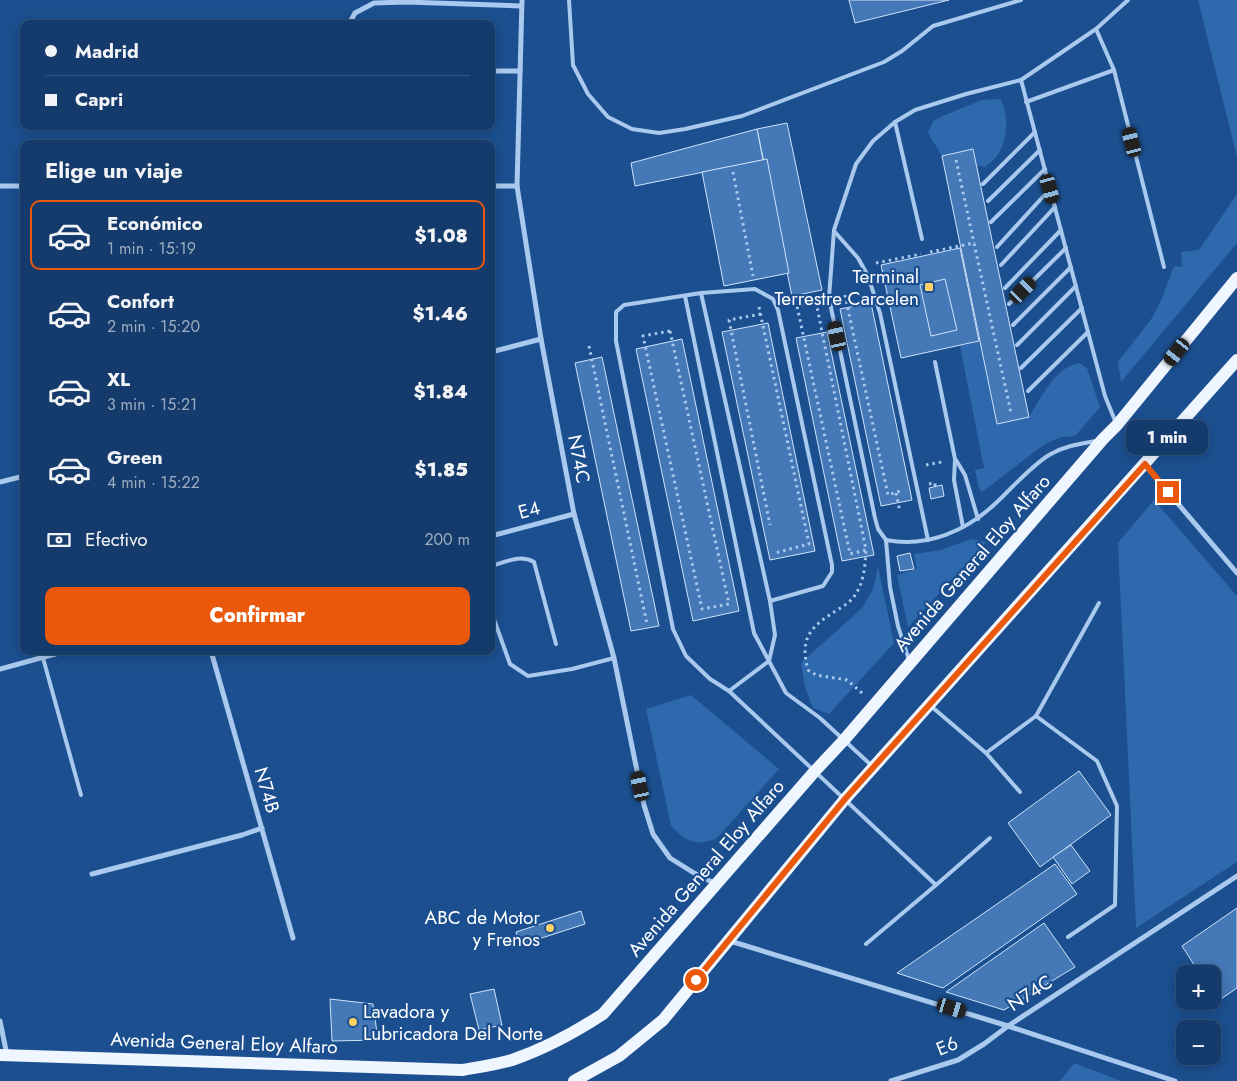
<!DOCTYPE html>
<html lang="es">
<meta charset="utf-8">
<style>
:root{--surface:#143b6b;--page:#214673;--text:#f1f3f6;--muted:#9dadc1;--line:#33557e;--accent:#ea580c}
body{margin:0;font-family:Jost,sans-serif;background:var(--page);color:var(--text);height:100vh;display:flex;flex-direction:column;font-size:19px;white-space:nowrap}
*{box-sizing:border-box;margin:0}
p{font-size:16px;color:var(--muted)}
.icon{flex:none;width:28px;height:28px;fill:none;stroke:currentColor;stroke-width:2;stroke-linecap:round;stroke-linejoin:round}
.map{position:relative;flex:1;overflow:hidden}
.panel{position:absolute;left:20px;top:140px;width:475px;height:515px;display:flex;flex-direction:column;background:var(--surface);border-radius:10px;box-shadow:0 2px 12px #0003,0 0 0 1px var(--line)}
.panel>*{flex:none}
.top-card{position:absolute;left:20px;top:20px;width:475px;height:110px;border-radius:10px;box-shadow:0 2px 12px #0003,0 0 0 1px var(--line);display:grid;align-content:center;height:110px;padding:0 25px;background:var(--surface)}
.buttons{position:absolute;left:1176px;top:965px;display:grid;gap:10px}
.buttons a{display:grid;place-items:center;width:45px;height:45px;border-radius:10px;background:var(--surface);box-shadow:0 2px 12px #0003,0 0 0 1px var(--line);font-size:25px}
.end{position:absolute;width:22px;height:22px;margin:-11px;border:6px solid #ea580c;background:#fff;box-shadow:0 0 0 2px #fff}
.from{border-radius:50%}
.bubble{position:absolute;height:35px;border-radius:10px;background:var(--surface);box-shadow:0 2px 12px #0003,0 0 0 1px var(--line);font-size:16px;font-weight:800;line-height:35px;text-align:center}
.car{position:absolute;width:15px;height:30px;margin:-15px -8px;border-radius:6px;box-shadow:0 0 4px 1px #0007;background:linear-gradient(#222 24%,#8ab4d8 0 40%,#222 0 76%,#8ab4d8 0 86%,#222 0)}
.top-card b{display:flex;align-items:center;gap:18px;height:48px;font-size:19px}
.top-card b+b{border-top:1px solid var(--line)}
.top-card i{width:12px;height:12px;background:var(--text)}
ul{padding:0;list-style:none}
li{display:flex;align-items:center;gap:15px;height:70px;margin:0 10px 8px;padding:0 15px;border:2px solid transparent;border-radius:10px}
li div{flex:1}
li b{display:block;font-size:19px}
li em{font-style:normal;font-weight:800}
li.selected{border-color:var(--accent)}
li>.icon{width:45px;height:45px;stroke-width:1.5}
h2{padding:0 25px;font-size:22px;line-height:60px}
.pay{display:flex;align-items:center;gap:12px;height:55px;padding:0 25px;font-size:19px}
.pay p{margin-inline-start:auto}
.primary-button{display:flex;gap:10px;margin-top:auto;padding:10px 25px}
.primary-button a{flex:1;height:58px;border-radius:10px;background:var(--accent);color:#fff;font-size:20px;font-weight:800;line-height:58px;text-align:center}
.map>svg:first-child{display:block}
</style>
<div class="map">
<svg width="1237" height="1081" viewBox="0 0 1237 1081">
<rect width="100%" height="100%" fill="#1b4f8f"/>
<g fill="#2e69ad">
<polygon points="1198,0 1237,0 1237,157"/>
<path d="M1000 99C1009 114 1008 138 999 153 996 158 990 163 985 167L976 165 973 149 942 156 928 133 933 121 945 115 982 100Z"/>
<polygon points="1237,194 1237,243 1121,382 1118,362 1152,318 1162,298 1174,266 1182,267 1181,252 1199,250"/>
<path d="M980 341 1029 417C1041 398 1055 367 1079 363L1087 368 1100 407 1075 436 1061 437 1045 444 982 492 979 489 975 470 984 468 960 346Z"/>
<polygon points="1154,500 1237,596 1237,862 1136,928 1118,543"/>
<polygon points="971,539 986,542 908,627 897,575 917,569 914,554 941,550"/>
<polygon points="878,567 894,643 829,714 813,708 805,687 801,663 862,608 873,589"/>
<path d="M691 695 779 769 717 838C697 847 686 842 671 826L646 709Z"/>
<polygon points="1074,1063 1121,1081 1060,1081"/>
</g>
<g fill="#4478b7" stroke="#cfe3fa">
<polygon points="849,0 949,0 855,23"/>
<polygon points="787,123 822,290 792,296 757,129"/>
<polygon points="757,129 763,160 635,186 631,163"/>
<polygon points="973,149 1029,417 997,424 942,156"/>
<polygon points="767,159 789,273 724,286 702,172"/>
<polygon points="960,248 979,341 901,358 881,265"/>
<polygon points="945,279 957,330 931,336 920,285"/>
<polygon points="871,303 912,500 881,506 840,309"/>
<polygon points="768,323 815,551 770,560 722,332"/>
<polygon points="827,332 874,555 842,561 796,338"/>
<polygon points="682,339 739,611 693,621 636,349"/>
<polygon points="602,357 659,626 631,631 575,363"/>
<polygon points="942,485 944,496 931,499 929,488"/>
<polygon points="910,553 914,569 900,571 897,556"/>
<polygon points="1079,771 1111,815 1040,867 1008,823"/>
<polygon points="1071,845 1090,871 1072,884 1053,857"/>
<polygon points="1055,864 1077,894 943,988 897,973"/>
<polygon points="1237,908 1237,988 1218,1001 1212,993 1212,974 1200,974 1182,946"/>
<polygon points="581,911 585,924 520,945 516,932"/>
<polygon points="1044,923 1075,967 1004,1010 946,992"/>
<polygon points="494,989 502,1025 479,1030 470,994"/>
<polygon points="330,999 373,1004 378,1040 332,1041"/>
</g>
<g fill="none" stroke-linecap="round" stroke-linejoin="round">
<g stroke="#a9c9ee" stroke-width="3" stroke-dasharray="2.5 4" stroke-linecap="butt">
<polyline points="956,160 974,243"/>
<polyline points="733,172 753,276"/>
<polyline points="930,252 974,243 1011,413"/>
<polyline points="876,263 921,254"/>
<polyline points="845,295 888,495 903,490"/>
<polygon points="816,302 866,550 850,554 797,306"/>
<polyline points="759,307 809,544 775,553 775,551"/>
<polyline points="761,314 729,320 770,525"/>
<polygon points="670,331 729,604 702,609 643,336"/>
<polyline points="589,346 647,624"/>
<polyline points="926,465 942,462"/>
<polyline points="929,484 935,483 935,487"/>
<polyline points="896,493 900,512"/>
<path d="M862 693 847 680 816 675 808 670C801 644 806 631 828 616 836 610 846 606 853 598 864 584 865 567 866 550"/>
</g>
<g stroke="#a9c9ee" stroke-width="4">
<polyline points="569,0 573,65 588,94 608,117 632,129 659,133 685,129 742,116 884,62 902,51 933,26 1021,0"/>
<polyline points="1096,29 1114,70"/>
<polyline points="1021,80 1105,396 1116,423"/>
<polyline points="1026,102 1114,70 1164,267"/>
<polyline points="895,122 922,239"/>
<polyline points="983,184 1035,132"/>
<polyline points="988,201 1040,150"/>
<polyline points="991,222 1045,169"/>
<polyline points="834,231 858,258 868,276 880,313 928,540"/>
<polyline points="997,247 1050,189"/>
<polyline points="1001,265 1055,207"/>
<polyline points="1005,288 1061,230"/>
<polyline points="701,293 770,601 775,635 769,661 729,691"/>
<polyline points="685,296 754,633 786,693 820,718 871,765"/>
<polyline points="1009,304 1066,248"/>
<polyline points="1013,325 1071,267"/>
<polyline points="1017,345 1076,286"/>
<polyline points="935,362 955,459 954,480 963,527"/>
<polyline points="1021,368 1082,308"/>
<polyline points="1028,391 1088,332"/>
<polyline points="956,460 965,475 978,519"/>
<path d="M886 540C927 548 967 531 997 502 1013 487 1030 467 1049 455 1064 446 1079 444 1096 441"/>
<path d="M491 566C506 562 520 554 534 562L556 644"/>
<polyline points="770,601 823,586 832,572 832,565 778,310 773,299 755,289 701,293 624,305 616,312 616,341 673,629 686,656 710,679 729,691 936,885 866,944"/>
<polyline points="491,611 510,664 528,676 572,669 614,658"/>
<polyline points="43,658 81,795"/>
<polyline points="909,660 898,626 890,587 886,540 878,529 875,518 829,298 834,230 856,164 873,141 895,122 915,110 966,94 1021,80 1096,29 1128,0"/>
<polyline points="932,707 986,753 1036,716 1097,761 1117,806 1115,905 1068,937"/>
<polyline points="1036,716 1099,603"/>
<polyline points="986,753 1020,792"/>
<polyline points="936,885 990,838"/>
</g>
<g stroke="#a9c9ee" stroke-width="5">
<polyline points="522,0 517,186 541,339 574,514 614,658 644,805 653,834 670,858 694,873 716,884"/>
<polyline points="349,24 355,13 374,3 406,2 521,6"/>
<polyline points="491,71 520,71"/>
<polyline points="0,186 24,186"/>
<polyline points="491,186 517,186"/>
<polyline points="491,352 541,339"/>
<polyline points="1145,465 1237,573"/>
<polyline points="0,482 24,476"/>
<polyline points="491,536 574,514"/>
<polyline points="211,651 293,938"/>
<polyline points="0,669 66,651"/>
<polyline points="92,874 242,835 262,828"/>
<polyline points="730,941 1008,1026 1175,1081"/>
<polyline points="0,1021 7,1055"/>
<polyline points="891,1081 958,1060 984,1044 1008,1026 1237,876"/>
</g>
<g stroke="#f0f6ff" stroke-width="12">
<path d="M0 1055 462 1070C478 1067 496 1065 512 1060 544 1049 574 1033 603 1014L815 771 844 740 1103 439 1117 425 1237 278"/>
<polyline points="574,1081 619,1056 663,1020 845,799 1237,360"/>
</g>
</g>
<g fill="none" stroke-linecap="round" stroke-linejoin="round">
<polyline stroke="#ea580c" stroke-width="6" points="696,980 845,799 1145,464 1168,492"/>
</g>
<g fill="#ffd166" stroke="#1b4f8f" stroke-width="2">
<rect x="924" y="282" width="10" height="10" rx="2.5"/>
<circle cx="550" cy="928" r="5"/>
<circle cx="353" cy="1022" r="5"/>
</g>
<g text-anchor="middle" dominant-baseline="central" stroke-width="4.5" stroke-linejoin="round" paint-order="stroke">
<g font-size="19" fill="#fff" stroke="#1b4f8f" text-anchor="end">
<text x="919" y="276">Terminal<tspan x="919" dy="22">Terrestre Carcelen</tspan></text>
<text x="540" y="917">ABC de Motor<tspan x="540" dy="22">y Frenos</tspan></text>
<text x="363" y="1011" text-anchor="start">Lavadora y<tspan x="363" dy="22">Lubricadora Del Norte</tspan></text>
</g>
<g font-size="19" fill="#fff" stroke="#1b4f8f">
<text transform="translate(579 459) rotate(79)">N74C</text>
<text transform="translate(529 510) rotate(-15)">E4</text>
<text transform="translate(972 563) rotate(-49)">Avenida General Eloy Alfaro</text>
<text transform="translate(267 790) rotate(74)">N74B</text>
<text transform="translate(706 868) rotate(-49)">Avenida General Eloy Alfaro</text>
<text transform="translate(1030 993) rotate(-33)">N74C</text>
<text transform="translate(224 1043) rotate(2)">Avenida General Eloy Alfaro</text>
<text transform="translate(947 1046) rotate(-22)">E6</text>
</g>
</g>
</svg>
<div class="buttons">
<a>+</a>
<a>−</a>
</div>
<i class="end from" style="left:696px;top:980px"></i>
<i class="end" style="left:1168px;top:492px"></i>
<div class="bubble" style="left:1126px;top:420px;width:82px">1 min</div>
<i class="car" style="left:1132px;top:142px;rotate:346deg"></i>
<i class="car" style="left:1050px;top:189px;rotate:165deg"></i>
<i class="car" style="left:1023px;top:290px;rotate:45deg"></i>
<i class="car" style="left:837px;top:336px;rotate:348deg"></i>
<i class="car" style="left:1177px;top:352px;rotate:219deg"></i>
<i class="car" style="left:640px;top:786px;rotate:348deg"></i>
<i class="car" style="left:952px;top:1008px;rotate:107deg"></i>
<div class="top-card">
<b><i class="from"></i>Madrid</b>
<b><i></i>Capri</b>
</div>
<section class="panel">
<h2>Elige un viaje</h2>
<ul>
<li class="selected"><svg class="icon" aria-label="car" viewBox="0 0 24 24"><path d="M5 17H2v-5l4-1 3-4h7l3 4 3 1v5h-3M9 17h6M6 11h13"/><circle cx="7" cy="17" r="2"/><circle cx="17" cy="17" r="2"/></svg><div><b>Económico</b><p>1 min · 15:19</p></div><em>$1.08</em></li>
<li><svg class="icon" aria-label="car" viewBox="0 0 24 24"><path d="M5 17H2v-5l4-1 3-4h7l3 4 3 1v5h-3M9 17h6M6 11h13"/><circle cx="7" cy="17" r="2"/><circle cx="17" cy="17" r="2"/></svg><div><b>Confort</b><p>2 min · 15:20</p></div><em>$1.46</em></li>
<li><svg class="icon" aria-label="car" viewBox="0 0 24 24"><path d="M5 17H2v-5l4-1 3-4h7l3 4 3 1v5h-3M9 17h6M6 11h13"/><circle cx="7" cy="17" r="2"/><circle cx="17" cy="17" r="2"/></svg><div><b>XL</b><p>3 min · 15:21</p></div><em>$1.84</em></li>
<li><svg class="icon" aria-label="car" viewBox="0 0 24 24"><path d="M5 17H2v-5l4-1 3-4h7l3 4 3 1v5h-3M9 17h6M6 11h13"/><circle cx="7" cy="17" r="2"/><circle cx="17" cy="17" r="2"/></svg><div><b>Green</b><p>4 min · 15:22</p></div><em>$1.85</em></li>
</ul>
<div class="pay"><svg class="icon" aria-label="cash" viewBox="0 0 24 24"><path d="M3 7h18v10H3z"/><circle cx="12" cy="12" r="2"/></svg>Efectivo<p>200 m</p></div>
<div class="primary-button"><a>Confirmar</a></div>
</section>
</div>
